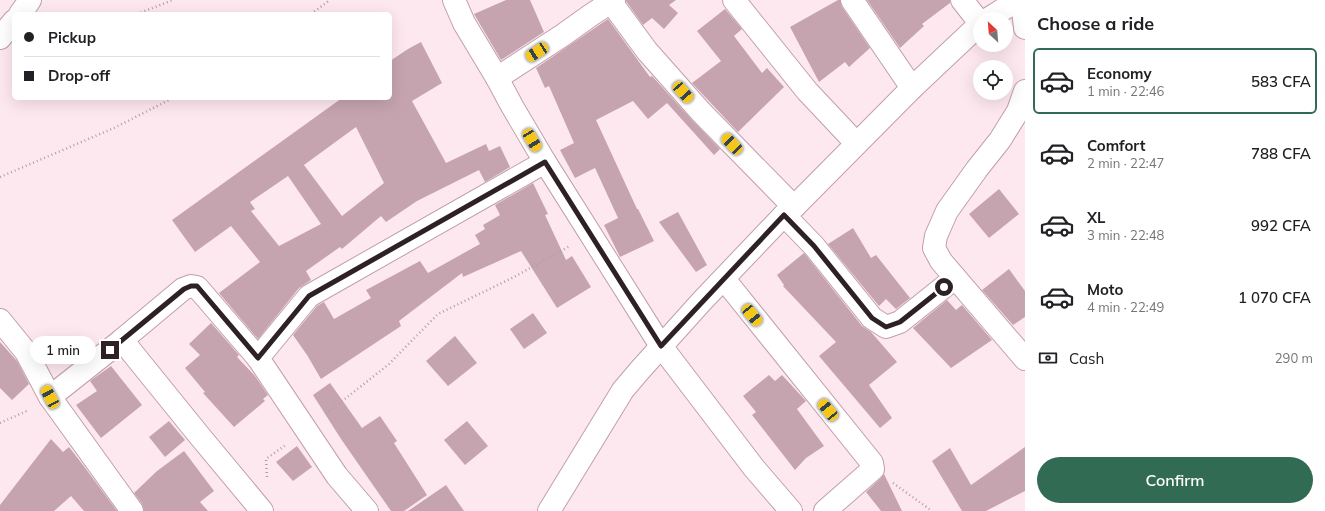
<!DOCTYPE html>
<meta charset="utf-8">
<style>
:root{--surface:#fff;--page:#f2f2f2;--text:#202124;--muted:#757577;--line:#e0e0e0;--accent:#326b53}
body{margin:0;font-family:Mulish,sans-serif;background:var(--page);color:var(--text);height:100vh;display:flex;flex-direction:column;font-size:15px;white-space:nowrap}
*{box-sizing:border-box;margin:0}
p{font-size:13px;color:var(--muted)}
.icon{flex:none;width:22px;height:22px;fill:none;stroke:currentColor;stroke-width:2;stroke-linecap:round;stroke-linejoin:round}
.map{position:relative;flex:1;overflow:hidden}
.sheet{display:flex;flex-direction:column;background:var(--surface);width:300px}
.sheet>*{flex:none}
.top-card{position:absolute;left:12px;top:12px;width:380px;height:88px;border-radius:6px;box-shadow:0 4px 16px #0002;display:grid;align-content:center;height:88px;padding:0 12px;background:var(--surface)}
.needle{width:26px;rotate:334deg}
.tools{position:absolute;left:973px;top:12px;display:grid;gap:8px}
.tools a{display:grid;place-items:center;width:40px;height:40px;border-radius:50%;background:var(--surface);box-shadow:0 4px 16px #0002;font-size:20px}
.end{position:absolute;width:18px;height:18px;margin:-9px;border:5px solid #2e2125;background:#fff;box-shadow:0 0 0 2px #fff}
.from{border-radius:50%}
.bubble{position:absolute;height:28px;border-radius:14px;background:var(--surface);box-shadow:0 4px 16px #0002;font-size:13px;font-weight:600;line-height:28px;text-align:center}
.car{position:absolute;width:12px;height:24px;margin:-12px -6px;border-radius:5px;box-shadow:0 0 3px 1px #0007;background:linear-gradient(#f5c518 24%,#345 0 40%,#f5c518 0 76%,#345 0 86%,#f5c518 0)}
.top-card b{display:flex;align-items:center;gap:14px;height:38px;font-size:15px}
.top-card b+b{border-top:1px solid var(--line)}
.top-card i{width:10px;height:10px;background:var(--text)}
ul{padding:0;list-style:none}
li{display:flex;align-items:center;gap:12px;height:66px;margin:0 8px 6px;padding:0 4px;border:2px solid transparent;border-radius:6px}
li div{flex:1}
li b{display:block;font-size:15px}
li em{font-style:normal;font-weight:600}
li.on{border-color:var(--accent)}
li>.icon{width:36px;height:36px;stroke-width:1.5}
h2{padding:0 12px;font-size:18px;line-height:48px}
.pay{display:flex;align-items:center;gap:10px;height:44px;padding:0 12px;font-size:15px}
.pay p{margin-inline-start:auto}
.button{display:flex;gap:8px;margin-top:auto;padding:8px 12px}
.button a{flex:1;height:46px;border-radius:24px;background:var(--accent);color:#fff;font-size:16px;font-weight:600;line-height:46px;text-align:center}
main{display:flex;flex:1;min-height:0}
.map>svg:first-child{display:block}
</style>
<main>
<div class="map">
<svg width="1025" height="511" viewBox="0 0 1025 511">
<rect width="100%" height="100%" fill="#fee8ef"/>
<g fill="#c6a4af" fill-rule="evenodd">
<polygon points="506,0 530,0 544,32 501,60 474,14"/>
<polygon points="626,0 676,0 669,5 678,13 664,29 652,18 643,25 626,1"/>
<polygon points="838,0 840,0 842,7 870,48 849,67 845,62 819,82 790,27"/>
<polygon points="867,0 950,0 950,3 922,24 924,26 900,48"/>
<polygon points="725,9 742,29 734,36 762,73 767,68 784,87 738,132 692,83 721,61 697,31"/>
<polygon points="608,19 650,77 652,76 692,120 720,149 714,155 667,103 648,119 633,101 596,120 637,209 638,209 654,241 620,257 604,225 618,218 595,168 575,178 560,150 574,143 549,86 545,88 536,68"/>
<path d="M421 42 442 83 412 101 446 163 486 144 489 151 500 146 510 167 485 182 479 170 417 201 386 222 381 216 342 249 340 247 306 271 311 280 299 288 258 339 219 293 260 262 231 226 195 252 172 220 342 98H390V61L408 49ZM356 127 384 183 342 216 304 165ZM288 176 321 224 279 246 251 211 255 209 250 202Z"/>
<polygon points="533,183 548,214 545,215 566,260 572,256 591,287 557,308 521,251 463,277 462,273 399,321 401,326 321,379 307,355 293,335 317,306 324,302 334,319 371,298 366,290 420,261 428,273 480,244 475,235 485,229 483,225 500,215 495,205"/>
<polygon points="999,189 1019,214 989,238 969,214"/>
<polygon points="678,212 707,265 696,272 659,222"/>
<polygon points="853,228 871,258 876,255 910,298 896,309 886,299 879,306 828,244"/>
<polygon points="804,253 862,326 871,332 897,362 869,385 892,418 880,428 819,356 836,342 783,286 784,285 777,275"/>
<polygon points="1009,269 1025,291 1025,317 1013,325 982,290"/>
<polygon points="947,300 956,310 962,305 992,340 951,368 913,328"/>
<polygon points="533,313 547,333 524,349 510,329"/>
<polygon points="211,323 239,355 237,357 255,376 268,395 263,399 265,401 234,427 203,393 205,392 185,368 200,355 189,344"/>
<polygon points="455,336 477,363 448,386 426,361"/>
<polygon points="0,342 17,361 29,384 12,400 0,388"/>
<polygon points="111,366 142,405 101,438 76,405 97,391 90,381"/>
<polygon points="769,375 775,381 782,375 806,401 797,409 824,446 806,458 795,470 752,415 756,412 743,396"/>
<polygon points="330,383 362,428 380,416 397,441 394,443 427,495 404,511 391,511 341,439 313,395"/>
<polygon points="169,421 185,440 165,457 149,437"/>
<polygon points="467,421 488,446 465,465 444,440"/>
<polygon points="51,439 63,452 69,447 83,465 117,511 84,511 71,496 54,511 0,511 0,505"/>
<polygon points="297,446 312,467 293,481 276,462"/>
<polygon points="1025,447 1025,491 986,511 962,511 932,461 950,448 971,485"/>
<polygon points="184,451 214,491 200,502 208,511 144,511 142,504 134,493 157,471"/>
<polygon points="884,474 902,511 881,511 866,492 881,478"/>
<polygon points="446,485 464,511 408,511"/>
</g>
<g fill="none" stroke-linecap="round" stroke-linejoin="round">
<defs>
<g id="minor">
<polyline points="454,0 464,23 497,78 512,106 545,162 661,346 754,468 791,511"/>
<polyline points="734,0 807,91 856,143"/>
<polyline points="852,0 912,88"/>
<polyline points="962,0 980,23"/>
<polyline points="1022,0 1025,28"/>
<polyline points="611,2 647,51 701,112 794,207"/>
<polyline points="20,14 30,0"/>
<polyline points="988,19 1018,0"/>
<polyline points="0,38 14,21"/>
<polyline points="497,78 563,35 591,15 614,0"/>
<polyline points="1025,91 1018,111 1000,140 977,169 947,211 936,236 934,248 941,261 1025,359"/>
<polyline points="784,215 814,246 872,318 886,327 900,322 955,278"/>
<polyline points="724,279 872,463 873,469 825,511"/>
<polyline points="0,320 26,352 50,397 132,511"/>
<polyline points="122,340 183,289 191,286 197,287 258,358 309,296 545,162"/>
<polyline points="258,358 337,476 367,511"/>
<polyline points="50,397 122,340 198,434 262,511"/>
<polyline points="549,511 623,390 640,370 702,301 784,215 794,207 912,88 980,24"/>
</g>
</defs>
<use href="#minor" stroke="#c19faa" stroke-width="24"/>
<g stroke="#b29fa5" stroke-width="2.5" stroke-dasharray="1 3" stroke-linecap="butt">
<polyline points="137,14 173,0"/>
<polyline points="311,14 330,0"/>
<polyline points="0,177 114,128 173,98"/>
<polyline points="326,414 389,364 438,314 514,277 570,246"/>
<polyline points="0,423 29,410"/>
<polyline points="267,477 266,459 287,444"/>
<polyline points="893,483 932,511"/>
</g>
<use href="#minor" stroke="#fff" stroke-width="22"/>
</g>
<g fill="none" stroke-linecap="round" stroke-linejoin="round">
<polyline stroke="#2e2125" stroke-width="5" points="110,350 184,289 191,286 197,286 258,358 309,296 545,162 661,346 784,215 814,246 872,318 886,327 900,322 944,287"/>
</g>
</svg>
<div class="tools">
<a><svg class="needle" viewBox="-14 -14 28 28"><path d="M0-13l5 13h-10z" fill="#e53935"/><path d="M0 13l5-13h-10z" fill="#757577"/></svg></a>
<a><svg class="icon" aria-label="locate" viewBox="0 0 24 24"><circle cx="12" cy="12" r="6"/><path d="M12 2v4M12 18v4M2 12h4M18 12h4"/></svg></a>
</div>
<i class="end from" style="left:944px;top:287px"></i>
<i class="end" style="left:110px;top:350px"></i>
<div class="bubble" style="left:30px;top:336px;width:66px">1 min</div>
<i class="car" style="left:537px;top:52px;rotate:237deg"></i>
<i class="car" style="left:683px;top:92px;rotate:138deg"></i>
<i class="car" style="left:532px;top:140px;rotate:149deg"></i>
<i class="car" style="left:732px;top:144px;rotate:316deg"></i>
<i class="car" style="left:752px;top:315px;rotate:141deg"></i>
<i class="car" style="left:50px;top:397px;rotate:332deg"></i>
<i class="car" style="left:828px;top:410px;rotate:321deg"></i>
<div class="top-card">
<b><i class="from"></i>Pickup</b>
<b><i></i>Drop-off</b>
</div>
</div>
<section class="sheet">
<h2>Choose a ride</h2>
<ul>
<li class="on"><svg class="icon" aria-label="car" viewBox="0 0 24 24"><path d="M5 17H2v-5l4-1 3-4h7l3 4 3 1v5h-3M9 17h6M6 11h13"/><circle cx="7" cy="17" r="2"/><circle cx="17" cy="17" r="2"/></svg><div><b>Economy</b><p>1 min · 22:46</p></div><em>583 CFA</em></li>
<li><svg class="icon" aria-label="car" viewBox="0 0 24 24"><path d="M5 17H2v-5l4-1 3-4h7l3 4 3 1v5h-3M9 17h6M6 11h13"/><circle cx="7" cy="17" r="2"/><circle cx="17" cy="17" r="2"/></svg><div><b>Comfort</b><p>2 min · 22:47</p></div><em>788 CFA</em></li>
<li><svg class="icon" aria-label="car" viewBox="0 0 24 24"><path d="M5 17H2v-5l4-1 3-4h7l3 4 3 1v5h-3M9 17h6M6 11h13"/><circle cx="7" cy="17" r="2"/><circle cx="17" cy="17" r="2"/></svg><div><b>XL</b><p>3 min · 22:48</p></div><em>992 CFA</em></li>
<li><svg class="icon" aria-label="car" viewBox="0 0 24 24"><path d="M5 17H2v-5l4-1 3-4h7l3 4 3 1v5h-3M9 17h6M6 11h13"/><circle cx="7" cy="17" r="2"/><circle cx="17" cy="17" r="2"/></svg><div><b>Moto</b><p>4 min · 22:49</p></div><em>1 070 CFA</em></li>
</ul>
<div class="pay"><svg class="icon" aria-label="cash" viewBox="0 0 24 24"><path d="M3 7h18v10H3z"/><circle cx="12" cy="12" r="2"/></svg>Cash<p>290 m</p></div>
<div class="button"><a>Confirm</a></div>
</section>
</main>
